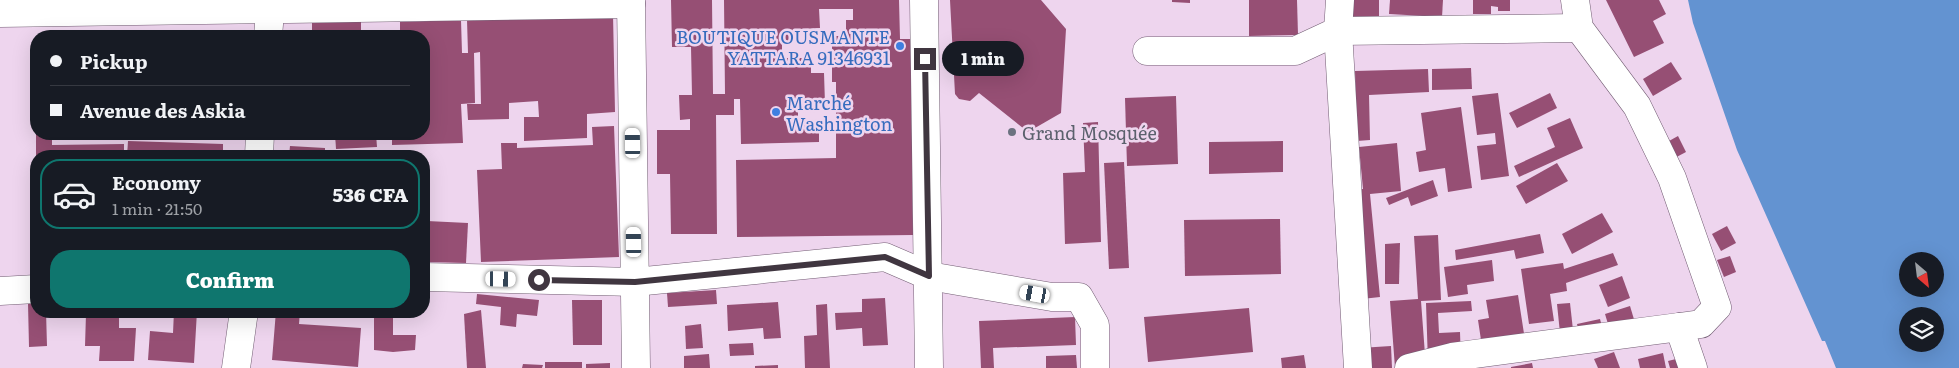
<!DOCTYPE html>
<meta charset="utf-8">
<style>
:root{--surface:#171b24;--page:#20242c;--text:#f1f3f6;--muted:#9ea1a6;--line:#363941;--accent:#0f766e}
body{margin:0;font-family:Literata,serif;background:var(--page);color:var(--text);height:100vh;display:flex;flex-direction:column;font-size:19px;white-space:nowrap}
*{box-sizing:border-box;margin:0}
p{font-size:16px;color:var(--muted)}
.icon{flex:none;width:28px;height:28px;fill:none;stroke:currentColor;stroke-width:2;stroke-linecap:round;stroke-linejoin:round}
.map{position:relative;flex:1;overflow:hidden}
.sheet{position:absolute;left:30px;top:150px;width:400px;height:168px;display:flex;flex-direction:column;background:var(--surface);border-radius:20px;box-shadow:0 5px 20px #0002}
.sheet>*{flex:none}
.guide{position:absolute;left:30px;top:30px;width:400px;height:110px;border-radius:20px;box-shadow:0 5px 20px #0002;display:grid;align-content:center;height:110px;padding:0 20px;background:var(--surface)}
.needle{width:32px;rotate:152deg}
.buttons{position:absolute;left:1899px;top:252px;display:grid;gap:10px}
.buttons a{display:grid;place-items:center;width:45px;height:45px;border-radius:50%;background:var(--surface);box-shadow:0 5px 20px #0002;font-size:25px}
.end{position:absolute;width:22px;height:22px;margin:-11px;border:6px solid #403640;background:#fff;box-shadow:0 0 0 2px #fff}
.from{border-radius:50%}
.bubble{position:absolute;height:35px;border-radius:18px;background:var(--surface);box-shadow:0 5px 20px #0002;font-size:16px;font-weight:800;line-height:35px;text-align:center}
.car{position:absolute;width:15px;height:30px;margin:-15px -8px;border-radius:6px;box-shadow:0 0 4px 1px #0007;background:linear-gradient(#fff 24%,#345 0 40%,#fff 0 76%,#345 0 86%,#fff 0)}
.guide b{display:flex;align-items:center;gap:18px;height:48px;font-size:19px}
.guide b+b{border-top:1px solid var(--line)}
.guide i{width:12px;height:12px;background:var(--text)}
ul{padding:9px 0 0;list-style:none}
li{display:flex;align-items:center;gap:15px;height:70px;margin:0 10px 8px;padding:0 10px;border:2px solid transparent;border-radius:20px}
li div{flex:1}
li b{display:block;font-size:19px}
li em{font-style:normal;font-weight:800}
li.active{border-color:var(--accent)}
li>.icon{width:45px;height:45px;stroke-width:1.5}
.action{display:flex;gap:10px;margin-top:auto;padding:10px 20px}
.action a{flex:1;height:58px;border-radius:20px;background:var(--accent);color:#fff;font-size:20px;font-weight:800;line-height:58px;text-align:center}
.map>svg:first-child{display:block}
</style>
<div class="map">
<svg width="1959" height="368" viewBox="0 0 1959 368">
<rect width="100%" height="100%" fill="#eed5ee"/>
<path fill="#6393d1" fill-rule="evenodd" d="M1688 0H1959V368H1836L1825 341H1822L1737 150 1693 23ZM1908 261H1935V289H1908ZM1908 316H1935V344H1908Z"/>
<g fill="#964f74">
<polygon points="671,0 712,0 713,94 725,94 724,0 899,0 900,39 911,39 913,235 737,237 736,160 836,158 836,82 832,82 832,36 846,36 846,20 853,20 853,9 819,9 820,28 800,29 800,41 782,41 782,58 811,58 811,73 824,73 825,104 798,104 798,122 819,121 819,142 741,144 740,99 734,99 734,115 716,115 717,234 671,234 670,174 657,174 657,130 690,130 690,119 680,120 679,95 692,95 691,47 672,47"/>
<polygon points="950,0 1041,0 1066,29 1061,113 1028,132 979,93 970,101 959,99 955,94"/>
<polygon points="1172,0 1190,0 1190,3 1172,2"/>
<polygon points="1249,0 1297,0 1298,35 1249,36"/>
<polygon points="1343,0 1379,0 1379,23 1343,22"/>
<polygon points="1390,0 1443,0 1442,17 1389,14"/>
<polygon points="1473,0 1510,0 1510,11 1498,11 1498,7 1491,6 1491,14 1473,14"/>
<polygon points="1606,0 1659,0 1666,14 1653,21 1664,43 1634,57"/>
<polygon points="613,14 615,112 587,114 587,138 524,141 524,117 539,117 538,101 509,103 509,119 468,120 467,104 481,104 480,52 474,53 475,103 461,104 463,143 392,145 392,134 424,134 424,36 400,36 400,22 461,20 462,53 468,53 467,20"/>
<rect x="312" y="21" width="49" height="15"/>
<polygon points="32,45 36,45 36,109 33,109"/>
<polygon points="1671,62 1682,79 1653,96 1643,79"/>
<polygon points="1471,68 1472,89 1432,90 1432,69"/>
<polygon points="1428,69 1429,92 1369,95 1370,140 1357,141 1355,71"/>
<polygon points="1498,93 1509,176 1481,180 1477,146 1496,144 1495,133 1477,135 1472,96"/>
<polygon points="1550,93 1557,108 1517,128 1509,113"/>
<polygon points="1176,96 1178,164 1127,166 1125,98"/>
<polygon points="1461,107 1472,188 1448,192 1445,168 1419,172 1416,152 1426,150 1421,113"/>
<polygon points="1570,118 1583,148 1519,177 1514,166 1555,147 1547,128"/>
<polygon points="1098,122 1101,242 1065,244 1063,173 1085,172 1083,123"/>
<polygon points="614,126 619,257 481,262 477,170 502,169 501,143 517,143 517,148 593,145 592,127"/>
<polygon points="36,134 52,134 52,145 124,144 124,156 36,156"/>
<polygon points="187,134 204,134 204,136 187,135"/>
<polygon points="335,134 376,134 377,147 336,149"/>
<polygon points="1678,136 1686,152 1669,161 1660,146"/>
<polygon points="128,141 223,144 223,156 127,156"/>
<polygon points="1283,141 1283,172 1209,174 1209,142"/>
<polygon points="1397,143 1401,191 1370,194 1380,297 1362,299 1351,190 1363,189 1359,147"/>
<polygon points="290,146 325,148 325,156 289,156"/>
<rect x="329" y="154" width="29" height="2"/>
<polygon points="1124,162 1129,268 1109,269 1104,163"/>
<polygon points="1557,163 1568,181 1526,204 1516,186"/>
<polygon points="1433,180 1438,196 1411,206 1408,197 1389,205 1386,198"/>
<polygon points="424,185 426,185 427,205 424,206"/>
<polygon points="1602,213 1613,232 1572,254 1562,234"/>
<rect x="31" y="214" width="5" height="43"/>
<polygon points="1280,219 1281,274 1185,276 1184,220"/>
<polygon points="427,221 468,223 466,263 425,262"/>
<polygon points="1727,226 1736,243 1721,251 1712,234"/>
<polygon points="1540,234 1544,253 1516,259 1514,250 1456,260 1455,250"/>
<polygon points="1438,235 1441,300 1421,301 1426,368 1395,368 1390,301 1418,299 1414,236"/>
<polygon points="1400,243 1399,284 1385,284 1385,244"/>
<polygon points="1613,253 1618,265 1566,283 1567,291 1550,294 1554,321 1529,324 1521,269 1563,263 1564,269"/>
<polygon points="1730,256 1736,272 1724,277 1717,260"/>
<polygon points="1492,260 1494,281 1467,285 1468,294 1448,297 1444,267"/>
<polygon points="1622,276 1630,298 1608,307 1599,285"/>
<polygon points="716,290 717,304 668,307 667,293"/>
<polygon points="477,294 539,300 537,316 517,314 516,327 500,325 501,307 476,304"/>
<polygon points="1518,295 1527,353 1484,360 1478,320 1489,318 1486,300"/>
<polygon points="885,298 888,345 863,346 862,328 836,330 835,313 862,312 862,299"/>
<polygon points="572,300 602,300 602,345 573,345"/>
<polygon points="1471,301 1472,311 1438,313 1439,333 1460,332 1461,362 1428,363 1426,303"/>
<polygon points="778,302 781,338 764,339 763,328 728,331 727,305"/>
<polygon points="28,303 36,303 36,311 46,311 47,346 29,347"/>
<polygon points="1570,303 1575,348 1560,333 1557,304"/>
<polygon points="827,304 830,368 805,368 804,336 817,335 816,305"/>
<polygon points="1630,306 1639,336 1614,344 1605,314"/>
<polygon points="1249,308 1253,352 1148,362 1144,317"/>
<polygon points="481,310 486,368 467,368 464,314"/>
<polygon points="133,311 163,311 162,317 132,316"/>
<polygon points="174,311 197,311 194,363 148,360 150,331 173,333"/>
<polygon points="276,311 300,311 299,324 361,328 358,367 272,360"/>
<polygon points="374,311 400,311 400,315 393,315 393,335 416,335 415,350 393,352 374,350"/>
<polygon points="86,314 119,314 119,328 136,328 134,361 99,361 100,346 85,346"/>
<polygon points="1075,317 1076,345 993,348 994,368 981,368 979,321"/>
<polygon points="1600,319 1606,342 1583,347 1577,324"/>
<polygon points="701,324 703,348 686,349 685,326"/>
<polygon points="753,343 754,355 730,356 729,344"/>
<polygon points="1391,346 1392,368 1362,368 1360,348"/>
<polygon points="1614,352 1620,368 1598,368 1594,359"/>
<polygon points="1663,353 1666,368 1640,368 1638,359"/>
<polygon points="709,354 710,368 684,368 684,356"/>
<polygon points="1076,355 1077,368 1046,368 1046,356"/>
<polygon points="1304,355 1306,368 1282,368 1281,358"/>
<polygon points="1680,358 1682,368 1670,368 1668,361"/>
<rect x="545" y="362" width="37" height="6"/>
<polygon points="610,363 610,368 586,368 586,364"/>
<polygon points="1532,363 1533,368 1511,368 1511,367"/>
<polygon points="523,364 543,365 542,368 522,368"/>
<polygon points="778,365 778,368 755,368 755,366"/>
</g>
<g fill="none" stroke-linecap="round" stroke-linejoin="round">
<defs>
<g id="minor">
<polyline points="631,0 636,368"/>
<polyline points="924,0 929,368"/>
<polyline points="1340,0 1338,31 1358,368"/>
<polyline points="1575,0 1579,28 1637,106 1672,178 1717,307 1701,324 1679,327 1693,368"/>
<polyline points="0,13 631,4"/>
<polyline points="1147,51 1295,51 1338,31 1579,28"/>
<polyline points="424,277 635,282 885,257 929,276 1052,297 1079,297 1095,325 1095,368"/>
<polyline points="0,291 36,289"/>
<polyline points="1409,368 1452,357 1679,327"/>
</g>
<g id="major">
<polyline points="268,36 271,0"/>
<polyline points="259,156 260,134"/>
<polyline points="236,368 244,311"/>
</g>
</defs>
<use href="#minor" stroke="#725d73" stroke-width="29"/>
<use href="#major" stroke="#725d73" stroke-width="29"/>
<use href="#minor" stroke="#fff" stroke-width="28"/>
<use href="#major" stroke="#fff" stroke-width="28"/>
</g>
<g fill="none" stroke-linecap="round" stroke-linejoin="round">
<polyline stroke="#403640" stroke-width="6" points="539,280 635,282 885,257 929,276 925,59"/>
</g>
<g fill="#3f7fe0" stroke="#eed5ee" stroke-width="2">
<circle cx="900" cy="46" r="5"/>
<circle cx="776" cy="112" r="5"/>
</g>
<circle fill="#6b7280" stroke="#eed5ee" stroke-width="2" cx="1012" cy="132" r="5"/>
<g text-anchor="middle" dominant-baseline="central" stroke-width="5" stroke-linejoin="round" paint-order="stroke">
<g font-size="18" fill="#366cbe" stroke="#eed5ee" text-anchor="end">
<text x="890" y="36">BOUTIQUE OUSMANTE<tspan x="890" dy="21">YATTARA 91346931</tspan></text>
<text x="786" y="102" text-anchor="start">Marché<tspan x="786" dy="21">Washington</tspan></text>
</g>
<g font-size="18" fill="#5b616d" stroke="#eed5ee" text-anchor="start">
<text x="1022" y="132">Grand Mosquée</text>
</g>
</g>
</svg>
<div class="buttons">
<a><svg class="needle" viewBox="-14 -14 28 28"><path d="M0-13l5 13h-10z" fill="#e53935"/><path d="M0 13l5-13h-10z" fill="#9ea1a6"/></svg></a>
<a><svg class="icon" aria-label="layers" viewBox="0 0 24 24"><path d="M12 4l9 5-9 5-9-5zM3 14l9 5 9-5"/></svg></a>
</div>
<i class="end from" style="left:539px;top:280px"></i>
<i class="end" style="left:925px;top:59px"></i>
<div class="bubble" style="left:942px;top:41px;width:82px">1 min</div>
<i class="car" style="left:633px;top:143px;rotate:359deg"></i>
<i class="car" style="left:634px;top:242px;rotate:359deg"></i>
<i class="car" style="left:501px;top:279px;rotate:91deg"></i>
<i class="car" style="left:1035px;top:294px;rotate:280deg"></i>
<div class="guide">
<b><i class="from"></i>Pickup</b>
<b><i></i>Avenue des Askia</b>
</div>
<section class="sheet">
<ul>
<li class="active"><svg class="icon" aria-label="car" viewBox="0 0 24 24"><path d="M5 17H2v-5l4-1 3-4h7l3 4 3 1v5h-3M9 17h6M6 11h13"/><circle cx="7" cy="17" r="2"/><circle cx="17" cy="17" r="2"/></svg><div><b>Economy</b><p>1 min · 21:50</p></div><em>536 CFA</em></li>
</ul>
<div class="action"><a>Confirm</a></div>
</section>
</div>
